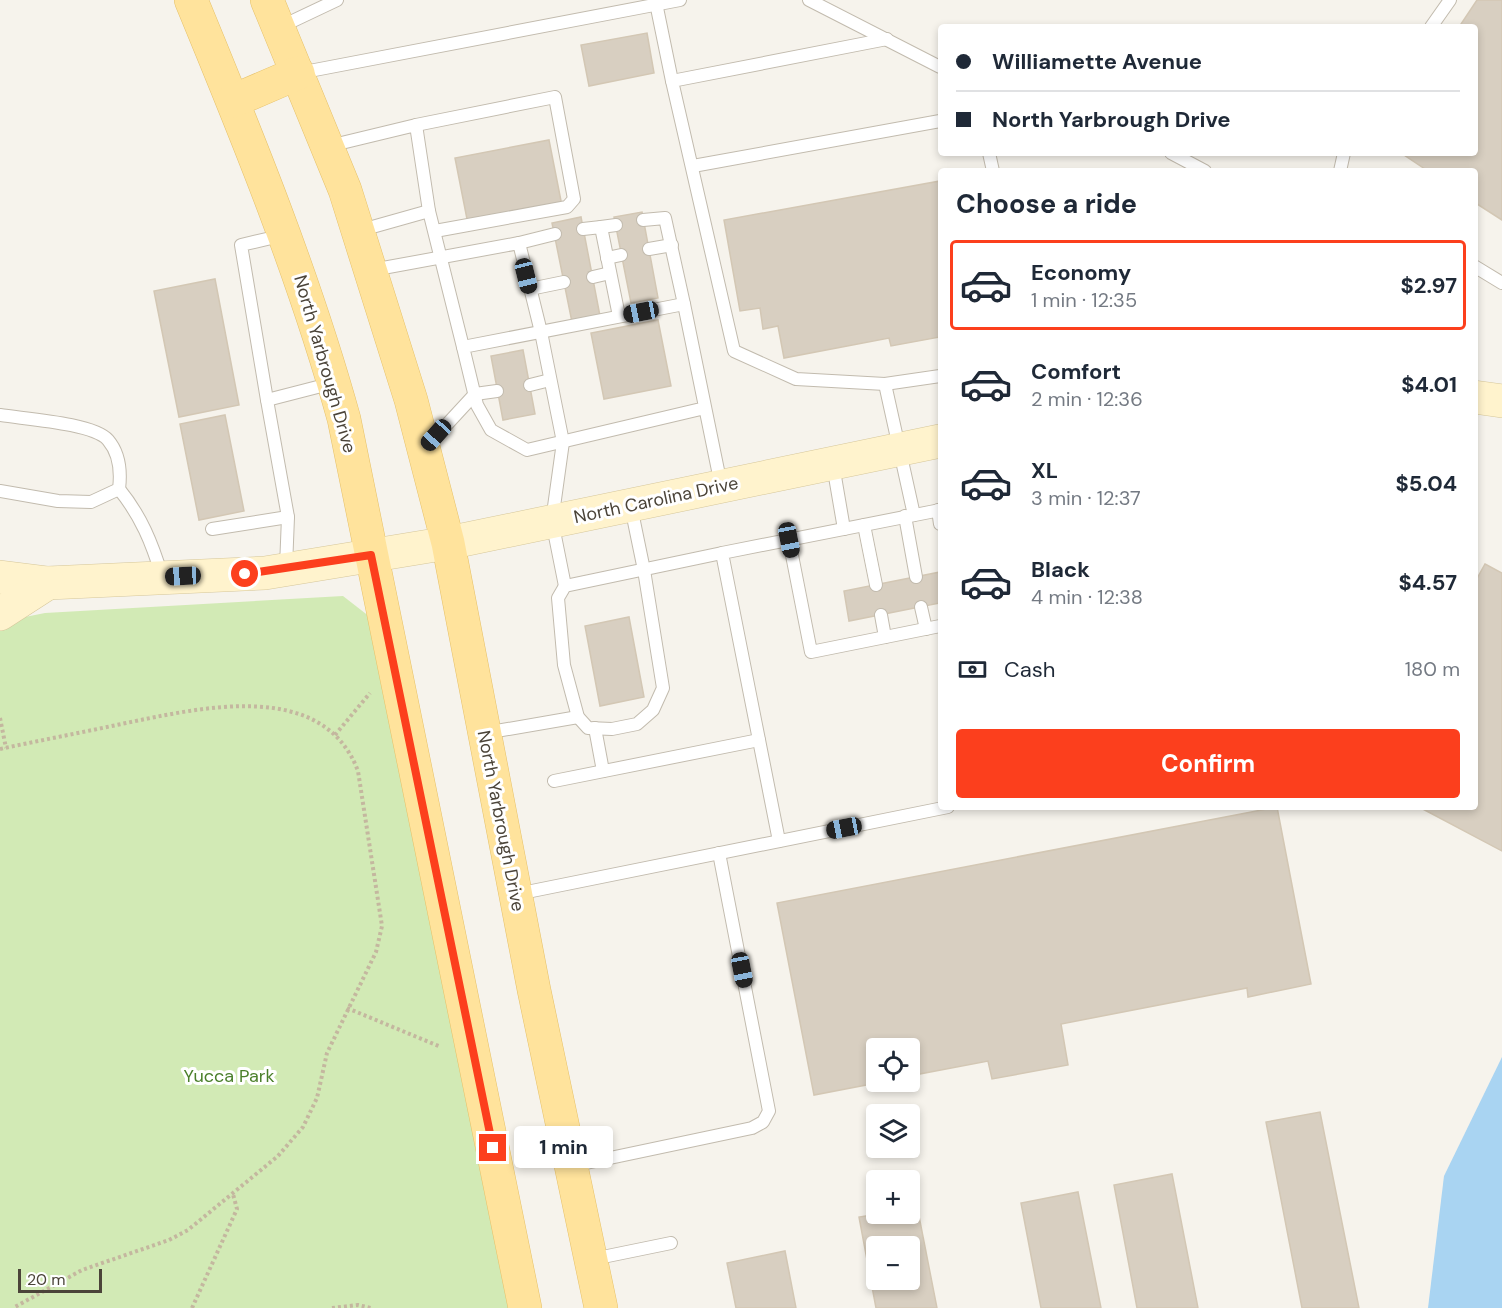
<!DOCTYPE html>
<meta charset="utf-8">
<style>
:root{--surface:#fff;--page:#f6f6f7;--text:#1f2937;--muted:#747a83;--line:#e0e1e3;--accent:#fc3f1d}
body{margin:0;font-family:"DM Sans",sans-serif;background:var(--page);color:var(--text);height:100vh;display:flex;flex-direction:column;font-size:22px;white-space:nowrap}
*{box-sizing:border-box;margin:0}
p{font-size:20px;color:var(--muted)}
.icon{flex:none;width:33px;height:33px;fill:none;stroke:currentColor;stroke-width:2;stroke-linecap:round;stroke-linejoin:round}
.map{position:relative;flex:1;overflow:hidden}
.drawer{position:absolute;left:938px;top:168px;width:540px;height:642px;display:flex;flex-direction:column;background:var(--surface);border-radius:6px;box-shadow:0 3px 9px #0003}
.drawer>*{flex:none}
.top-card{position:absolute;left:938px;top:24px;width:540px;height:132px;border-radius:6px;box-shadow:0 3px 9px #0003;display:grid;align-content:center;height:132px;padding:0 18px;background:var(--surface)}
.tools{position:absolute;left:866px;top:1038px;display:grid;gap:12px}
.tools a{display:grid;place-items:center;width:54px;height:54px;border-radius:6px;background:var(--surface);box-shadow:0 3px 9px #0003;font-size:30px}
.scale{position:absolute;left:18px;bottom:15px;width:84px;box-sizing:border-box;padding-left:6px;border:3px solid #4b4439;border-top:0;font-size:16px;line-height:21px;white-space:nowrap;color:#4b4439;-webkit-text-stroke:4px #fff;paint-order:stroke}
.end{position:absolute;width:27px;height:27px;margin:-14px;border:8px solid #fc3f1d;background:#fff;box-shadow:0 0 0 3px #fff}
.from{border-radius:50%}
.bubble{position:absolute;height:42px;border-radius:6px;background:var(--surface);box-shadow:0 3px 9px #0003;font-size:20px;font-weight:700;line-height:42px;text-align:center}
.car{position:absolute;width:18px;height:36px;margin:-18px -9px;border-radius:8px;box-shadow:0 0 4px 2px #0007;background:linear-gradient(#222 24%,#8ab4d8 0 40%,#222 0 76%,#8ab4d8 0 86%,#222 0)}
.top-card b{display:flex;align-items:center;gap:21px;height:57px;font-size:22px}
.top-card b+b{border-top:2px solid var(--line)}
.top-card i{width:15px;height:15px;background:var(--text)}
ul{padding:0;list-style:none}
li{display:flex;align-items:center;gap:18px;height:90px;margin:0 12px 9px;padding:0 6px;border:3px solid transparent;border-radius:6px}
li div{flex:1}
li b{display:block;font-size:22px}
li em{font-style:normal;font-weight:700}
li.active{border-color:var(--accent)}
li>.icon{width:54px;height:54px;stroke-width:1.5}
h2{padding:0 18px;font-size:27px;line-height:72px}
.pay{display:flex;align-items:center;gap:15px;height:66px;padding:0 18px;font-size:22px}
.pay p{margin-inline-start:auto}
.action{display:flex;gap:12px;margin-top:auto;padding:12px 18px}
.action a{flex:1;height:69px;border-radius:6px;background:var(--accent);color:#fff;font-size:24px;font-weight:700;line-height:69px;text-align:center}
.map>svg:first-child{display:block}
</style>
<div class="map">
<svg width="1502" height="1308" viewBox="0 0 1502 1308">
<rect width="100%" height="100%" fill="#f6f3ec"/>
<polygon fill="#d2eab5" points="343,596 370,617 509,1308 0,1308 0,622 45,613"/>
<polygon fill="#a9d4f2" points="1502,1057 1502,1308 1428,1308 1444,1176"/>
<g fill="#d8cfc1" stroke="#d3c7b4" stroke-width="1.5" fill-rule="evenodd">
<polygon points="1477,0 1502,0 1502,220 1474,202 1474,171 1428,171 1401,153 1474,153 1474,27 1459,27"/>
<polygon points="647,33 654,73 589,86 581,45"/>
<polygon points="549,140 562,206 468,224 455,158"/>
<polygon points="940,181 940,337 891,346 889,338 784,358 778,326 763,329 760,308 740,311 724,220"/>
<polygon points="642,212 658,298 631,303 614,217"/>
<polygon points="581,217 600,316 572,322 552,223"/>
<polygon points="215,279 239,405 179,417 154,291"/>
<polygon points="658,320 671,386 604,399 591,333"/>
<polygon points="523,350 535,414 503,420 491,356"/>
<polygon points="225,415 244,511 199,520 180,424"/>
<polygon points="1485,564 1502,573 1502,851 1419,807 1474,807 1474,584"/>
<polygon points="940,572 940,603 849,621 844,591"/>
<polygon points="629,617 644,697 600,706 585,626"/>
<polygon points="1277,807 1311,984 1248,997 1247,988 1061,1024 1068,1065 992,1079 988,1061 909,1076 909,1048 876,1048 876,1082 882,1082 814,1095 777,903"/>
<polygon points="1320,1112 1359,1308 1302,1308 1266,1122"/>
<polygon points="1172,1174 1198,1308 1137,1308 1114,1185"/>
<polygon points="1078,1192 1101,1308 1041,1308 1021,1203"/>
<path d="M917 1206 937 1308H876L859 1217 878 1214H909V1208ZM876 1246H909V1280H876Z"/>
<polygon points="785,1251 796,1308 736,1308 727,1263"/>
</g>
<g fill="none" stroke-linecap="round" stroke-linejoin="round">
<defs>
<g id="lane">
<polyline points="809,0 940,67"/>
<polyline points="656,3 672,81"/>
<polyline points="280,27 337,0"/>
<polyline points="1431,27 1450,0"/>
<polyline points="887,39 672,81 734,351 796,379 885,384 914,515"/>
<polyline points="299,73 680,0"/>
<polyline points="416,125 555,97 574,199 567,207 435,231"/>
<polyline points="329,146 416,125 429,211 463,347"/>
<polyline points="989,153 993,171"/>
<polyline points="1171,153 1205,171"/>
<polyline points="693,166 940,121"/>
<polyline points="1340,171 1344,153"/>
<polyline points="643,220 665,218 684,304"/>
<polyline points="601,227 616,225"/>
<polyline points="583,229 601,227 619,316"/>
<polyline points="358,231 429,211"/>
<polyline points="519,243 555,234"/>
<polyline points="649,249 672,245"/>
<polyline points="607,258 621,255"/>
<polyline points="1474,266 1502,283"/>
<polyline points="372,270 519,243 541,332 563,442 552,521 565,586"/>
<polyline points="593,277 610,273"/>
<polyline points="530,289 564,282"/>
<polyline points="885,384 940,376"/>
<polyline points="530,385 550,380"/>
<polyline points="267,400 241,245 284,235"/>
<polyline points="705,408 527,450 491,430 477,405 463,347 684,304 721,485"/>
<path d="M0 415C24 419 93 423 108 440 120 454 121 473 119 489L91 502 58 501 0 491"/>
<polyline points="427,446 475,394 497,391"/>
<polyline points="833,465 844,529"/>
<path d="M119 489C141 516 152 543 162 576"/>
<polyline points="631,507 644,570 663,688 653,710 637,724 612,729 588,728 578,717 564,665 558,598 565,586 722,553"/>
<polyline points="938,510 940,524"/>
<polyline points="905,516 916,577"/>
<polyline points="864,525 876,585"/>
<polyline points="212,529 288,517"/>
<polyline points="789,540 811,652 940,626"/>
<polyline points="286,567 288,517 267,400 333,383"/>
<polyline points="921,607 926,629"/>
<polyline points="881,615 885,637"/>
<polyline points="595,728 603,771"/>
<polyline points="485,733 578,717"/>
<polyline points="554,781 759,740"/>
<polyline points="779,841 722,553 940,510"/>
<polyline points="517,894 948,807"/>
<polyline points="572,1166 752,1128 763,1122 769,1111 719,853"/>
<polyline points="593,1259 671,1243"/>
</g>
<g id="secondary">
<polyline points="1474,397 1502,401"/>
<polyline points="0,577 48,583 265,573 448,543 940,441"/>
<polyline points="0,614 48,583"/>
</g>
<g id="primary">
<path d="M191 0C248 138 304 275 344 419L525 1308"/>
<polyline points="267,0 345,190 411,400 448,543 534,990 601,1308"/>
<polyline points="233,101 298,73"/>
</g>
</defs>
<use href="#lane" stroke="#c2bbae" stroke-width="14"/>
<use href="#secondary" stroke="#d6c79b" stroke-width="34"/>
<use href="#primary" stroke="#e6c16a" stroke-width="34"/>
<g stroke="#c4b79f" stroke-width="4" stroke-dasharray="3 3" stroke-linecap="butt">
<polyline points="0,718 6,748"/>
<polyline points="335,735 370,693"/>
<path d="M0 749C42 740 84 732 126 723 200 708 323 678 358 771L382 926 376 952 327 1053 317 1098 303 1127 278 1156 188 1230 169 1240 82 1270 13 1308"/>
<polyline points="347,1008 441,1047"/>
<polyline points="192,1308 237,1209 233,1194"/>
<polyline points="332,1308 358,1305 371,1308"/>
</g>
<use href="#lane" stroke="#fff" stroke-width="12"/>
<use href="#secondary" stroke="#fff3cd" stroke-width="33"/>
<use href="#primary" stroke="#ffe39c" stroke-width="33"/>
</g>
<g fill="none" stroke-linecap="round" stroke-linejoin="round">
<polyline stroke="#fc3f1d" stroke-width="8" points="245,574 371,555 493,1148"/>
</g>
<g text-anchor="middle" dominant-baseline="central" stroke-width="6" stroke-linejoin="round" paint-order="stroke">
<g font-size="18" fill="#4b4439" stroke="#fff">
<text transform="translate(325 364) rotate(74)">North Yarbrough Drive</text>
<text transform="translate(656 500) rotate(-12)">North Carolina Drive</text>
<text transform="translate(501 821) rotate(79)">North Yarbrough Drive</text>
</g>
<g font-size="18" fill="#4a7f2a" stroke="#fff">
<text x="229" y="1076">Yucca Park</text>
</g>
</g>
</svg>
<div class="tools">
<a><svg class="icon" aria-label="locate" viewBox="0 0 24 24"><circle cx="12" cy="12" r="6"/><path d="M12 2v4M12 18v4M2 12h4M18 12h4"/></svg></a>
<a><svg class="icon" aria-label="layers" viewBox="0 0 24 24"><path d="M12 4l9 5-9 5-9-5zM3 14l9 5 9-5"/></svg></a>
<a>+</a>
<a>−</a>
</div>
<div class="scale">20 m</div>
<i class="end from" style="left:245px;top:574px"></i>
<i class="end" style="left:493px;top:1148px"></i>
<div class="bubble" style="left:514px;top:1126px;width:99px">1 min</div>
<i class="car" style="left:526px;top:276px;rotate:166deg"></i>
<i class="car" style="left:641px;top:312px;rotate:259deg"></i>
<i class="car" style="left:436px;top:435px;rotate:222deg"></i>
<i class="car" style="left:789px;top:540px;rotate:169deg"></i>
<i class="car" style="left:183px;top:576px;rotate:267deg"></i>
<i class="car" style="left:844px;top:828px;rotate:259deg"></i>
<i class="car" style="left:742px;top:970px;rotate:169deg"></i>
<div class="top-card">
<b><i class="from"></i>Williamette Avenue</b>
<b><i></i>North Yarbrough Drive</b>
</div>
<section class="drawer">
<h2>Choose a ride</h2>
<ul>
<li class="active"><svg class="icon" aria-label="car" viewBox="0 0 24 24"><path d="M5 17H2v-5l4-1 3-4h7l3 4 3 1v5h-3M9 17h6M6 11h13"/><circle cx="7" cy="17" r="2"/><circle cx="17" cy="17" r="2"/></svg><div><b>Economy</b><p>1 min · 12:35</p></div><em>$2.97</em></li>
<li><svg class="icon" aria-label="car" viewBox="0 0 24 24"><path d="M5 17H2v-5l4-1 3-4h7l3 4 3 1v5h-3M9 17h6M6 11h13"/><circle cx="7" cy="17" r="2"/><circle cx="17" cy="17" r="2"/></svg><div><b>Comfort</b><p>2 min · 12:36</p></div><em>$4.01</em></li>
<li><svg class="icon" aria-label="car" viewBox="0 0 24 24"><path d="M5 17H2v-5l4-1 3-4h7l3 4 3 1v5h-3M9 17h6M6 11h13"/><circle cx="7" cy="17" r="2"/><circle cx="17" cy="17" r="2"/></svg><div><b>XL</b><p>3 min · 12:37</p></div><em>$5.04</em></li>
<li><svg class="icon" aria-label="car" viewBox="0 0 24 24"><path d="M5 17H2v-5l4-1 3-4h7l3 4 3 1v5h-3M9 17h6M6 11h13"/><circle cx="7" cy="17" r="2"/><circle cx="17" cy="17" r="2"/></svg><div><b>Black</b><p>4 min · 12:38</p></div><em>$4.57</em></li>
</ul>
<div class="pay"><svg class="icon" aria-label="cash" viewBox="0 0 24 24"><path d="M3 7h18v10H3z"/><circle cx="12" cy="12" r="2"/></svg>Cash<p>180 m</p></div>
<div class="action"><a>Confirm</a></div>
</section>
</div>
